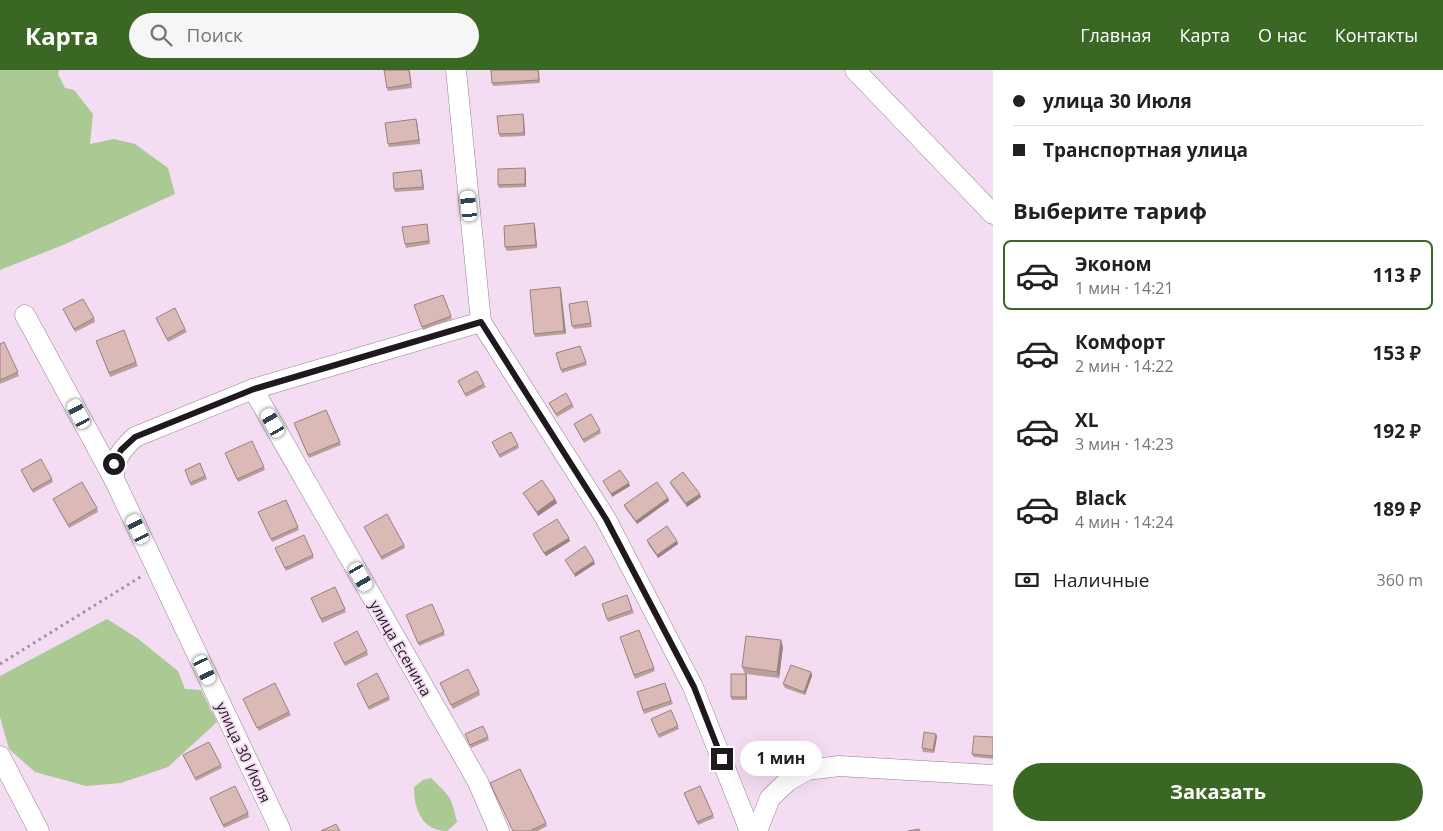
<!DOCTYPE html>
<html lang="ru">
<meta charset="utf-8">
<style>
:root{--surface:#fff;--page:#f6f6f6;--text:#202124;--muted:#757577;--line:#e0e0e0;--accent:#3b6725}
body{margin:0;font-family:"Open Sans",sans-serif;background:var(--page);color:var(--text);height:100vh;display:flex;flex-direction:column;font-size:19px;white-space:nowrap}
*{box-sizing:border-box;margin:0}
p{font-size:16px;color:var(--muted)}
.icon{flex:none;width:28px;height:28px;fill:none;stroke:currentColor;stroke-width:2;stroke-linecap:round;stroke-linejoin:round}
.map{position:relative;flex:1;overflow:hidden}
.details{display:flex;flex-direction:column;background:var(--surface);width:450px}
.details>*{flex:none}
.hud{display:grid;align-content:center;height:110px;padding:0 20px;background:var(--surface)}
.end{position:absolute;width:22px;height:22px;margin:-11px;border:6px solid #20181f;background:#fff;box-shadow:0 0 0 2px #fff}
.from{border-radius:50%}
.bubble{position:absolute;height:35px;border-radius:18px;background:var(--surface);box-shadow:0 5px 20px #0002;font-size:16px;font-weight:700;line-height:35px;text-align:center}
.car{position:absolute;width:15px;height:30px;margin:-15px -8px;border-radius:6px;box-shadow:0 0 4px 1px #0007;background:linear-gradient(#fff 24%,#345 0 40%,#fff 0 76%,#345 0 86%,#fff 0)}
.hud b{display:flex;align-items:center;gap:18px;height:48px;font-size:19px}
.hud b+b{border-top:1px solid var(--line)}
.hud i{width:12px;height:12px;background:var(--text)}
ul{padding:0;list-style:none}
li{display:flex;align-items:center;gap:15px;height:70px;margin:0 10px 8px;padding:0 10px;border:2px solid transparent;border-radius:8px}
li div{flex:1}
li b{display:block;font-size:19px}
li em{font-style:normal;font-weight:700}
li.current{border-color:var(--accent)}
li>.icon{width:45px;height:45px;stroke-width:1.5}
h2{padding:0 20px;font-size:22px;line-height:60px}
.pay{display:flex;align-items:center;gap:12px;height:55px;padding:0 20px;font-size:19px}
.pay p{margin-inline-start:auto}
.action{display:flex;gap:10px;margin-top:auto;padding:10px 20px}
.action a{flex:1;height:58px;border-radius:30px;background:var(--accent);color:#fff;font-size:20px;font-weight:700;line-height:58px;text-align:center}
header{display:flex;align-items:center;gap:30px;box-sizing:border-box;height:70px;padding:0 25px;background:var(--accent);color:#fff}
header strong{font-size:24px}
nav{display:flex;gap:28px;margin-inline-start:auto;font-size:18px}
.search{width:350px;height:45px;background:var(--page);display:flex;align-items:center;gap:12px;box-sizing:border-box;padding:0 18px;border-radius:28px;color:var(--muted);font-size:19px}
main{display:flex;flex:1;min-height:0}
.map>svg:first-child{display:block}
</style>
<header>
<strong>Карта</strong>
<div class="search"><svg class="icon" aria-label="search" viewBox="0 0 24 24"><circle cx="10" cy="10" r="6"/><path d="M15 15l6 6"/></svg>Поиск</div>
<nav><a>Главная</a><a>Карта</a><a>О нас</a><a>Контакты</a></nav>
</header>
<main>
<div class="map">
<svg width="993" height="761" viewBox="0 0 993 761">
<rect width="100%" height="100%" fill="#f4ddf3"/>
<g fill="#aac993">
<polygon points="0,0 59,0 58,4 65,18 74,20 93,44 90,74 114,69 135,74 168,98 175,124 63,175 0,200"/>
<polygon points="107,549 137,568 178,601 185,619 201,620 217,652 168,697 121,713 86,716 35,702 9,679 0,647 0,606"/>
<path d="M431 708C450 727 451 725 457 752L447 761C422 761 414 739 414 717L423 710Z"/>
</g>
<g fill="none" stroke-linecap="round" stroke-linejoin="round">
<defs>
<g id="minor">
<polyline points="456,0 481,252 606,449 693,617 750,761"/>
<polyline points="855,0 993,144"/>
<polyline points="25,245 114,409"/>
<polyline points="253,319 478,712 499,761"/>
<polyline points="0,686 39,761"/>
<path d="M281 761 114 409C114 389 121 380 135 367L253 319 481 252"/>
<polyline points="757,761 770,728 788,711 807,700 839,696 993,705"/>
</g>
</defs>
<use href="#minor" stroke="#958094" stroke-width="21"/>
<polyline stroke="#a190a0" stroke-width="3" stroke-dasharray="2.5 4" stroke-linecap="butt" points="0,594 142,506"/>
<use href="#minor" stroke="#fff" stroke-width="20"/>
</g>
<g fill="#bb9f9d">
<polygon points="410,0 412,18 388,21 387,18"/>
<polygon points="491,0 539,0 540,13 493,16 492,13"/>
<polygon points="523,44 524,48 525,66 500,67 499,64"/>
<polygon points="417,52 420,74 389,77 388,74"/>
<polygon points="421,100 422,103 424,120 395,122 394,119"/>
<polygon points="526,101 526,117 499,118 498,115"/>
<polygon points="534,153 535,156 537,178 507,181 505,177"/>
<polygon points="427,154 430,174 406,178 405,174"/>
<polygon points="560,217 561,220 566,264 535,267 534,264"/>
<polygon points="443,225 452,249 423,260 414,235"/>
<polygon points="587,231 592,257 574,259 572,256"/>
<polygon points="63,239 94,248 95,252 75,262"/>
<polygon points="156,248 185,259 187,262 168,272"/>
<polygon points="96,271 136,292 138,296 110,307"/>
<polygon points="4,272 19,306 0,314 0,274"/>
<polygon points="580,276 587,295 562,303 556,283"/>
<polygon points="458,311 484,314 486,317 466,327"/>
<polygon points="549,333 572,334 574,337 557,347"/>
<polygon points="326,340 341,375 309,388 294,353"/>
<polygon points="574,354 600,360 601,363 584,373"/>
<polygon points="492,372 518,375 519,378 500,388"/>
<polygon points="226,386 264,397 265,400 238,412"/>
<polygon points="200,393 207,409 191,416 185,400"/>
<polygon points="21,400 52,409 53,412 33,423"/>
<polygon points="670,412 701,427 687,437 671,415"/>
<polygon points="523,423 555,429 557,433 538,446 525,426"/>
<polygon points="668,428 669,431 637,454 625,438 624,435"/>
<polygon points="53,429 97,438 98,442 69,458"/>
<polygon points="286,430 299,460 272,472 258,442"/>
<polygon points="364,457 404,475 405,478 382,490"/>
<polygon points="533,464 570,471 546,486 534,467"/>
<polygon points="647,470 677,471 678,474 658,488 648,474"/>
<polygon points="276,481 313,485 314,488 286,501"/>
<polygon points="335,517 346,542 322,553 311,528"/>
<polygon points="627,525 634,543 608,552 602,534"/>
<polygon points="432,534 445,565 419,576 406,545"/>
<polygon points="639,560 655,601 635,609 620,567"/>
<polygon points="334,573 367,581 368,585 345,596"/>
<polygon points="783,577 779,608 746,604 747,607 747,630 732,630 731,627 745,604 742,597"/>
<polygon points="811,602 812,606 805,625 785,618 783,614"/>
<polygon points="440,613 479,621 480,625 453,639"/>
<polygon points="665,613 673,634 644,644 637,622"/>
<polygon points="357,614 389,627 390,630 369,640"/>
<polygon points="245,632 289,642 291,645 259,661"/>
<polygon points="671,640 679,659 659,668 651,649"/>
<polygon points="483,656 489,670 471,678 465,664"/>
<polygon points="936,664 937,667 934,683 923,682 922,678"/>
<polygon points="993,667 993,689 974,687 972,684"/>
<polygon points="183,685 221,695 222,698 196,711"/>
<polygon points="700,716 714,748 698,755 684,723"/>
<polygon points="211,731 248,743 249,747 224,758"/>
<polygon points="546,753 547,756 538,761 513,761"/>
</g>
<g fill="#99827f">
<polygon points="523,44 524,48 525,66 524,63"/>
<polygon points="416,49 417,52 420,74 419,70"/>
<polygon points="525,98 526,101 526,117 525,114"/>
<polygon points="421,100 422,103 424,120 423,117"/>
<polygon points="534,153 535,156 537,178 536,175"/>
<polygon points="560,217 561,220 566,264 564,261"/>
<polygon points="629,413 630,416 612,427 611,424"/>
<polygon points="700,424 701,427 687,437 686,433"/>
<polygon points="668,428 669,431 637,454 636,451"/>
<polygon points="555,429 557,433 538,446 537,442"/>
<polygon points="569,468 570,471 546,486 544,483"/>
<polygon points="677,471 678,474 658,488 657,485"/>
<polygon points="594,491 595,494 575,507 574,504"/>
<polygon points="781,570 783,577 779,608 777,602"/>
<polygon points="811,602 812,606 805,625 804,622"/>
<polygon points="746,604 747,607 747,630 746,627"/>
<polygon points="936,664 937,667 934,683 933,680"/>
</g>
<g fill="#dab9b6" stroke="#99827f">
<polygon points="384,0 409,0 411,14 387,18"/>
<polygon points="491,0 538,0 539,10 492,13"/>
<polygon points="523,44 524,63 499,64 497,46"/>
<polygon points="416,49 419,70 388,74 385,53"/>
<polygon points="525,98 525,114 498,115 498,99"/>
<polygon points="421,100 423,117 394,119 393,103"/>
<polygon points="534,153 536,175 505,177 504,156"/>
<polygon points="427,154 429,171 405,174 402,157"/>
<polygon points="560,217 564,261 534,264 530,220"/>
<polygon points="443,225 451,246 422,257 414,235"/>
<polygon points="83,229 94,248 74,259 63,239"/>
<polygon points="587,231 591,253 572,256 569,234"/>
<polygon points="175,238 185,259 167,269 156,248"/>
<polygon points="124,260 136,292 109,303 96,271"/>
<polygon points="4,272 18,302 0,310 0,274"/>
<polygon points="580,276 586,292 561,300 556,283"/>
<polygon points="477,301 484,314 465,324 458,311"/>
<polygon points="566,323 572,334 556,344 549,333"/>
<polygon points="326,340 340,372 308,385 294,353"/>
<polygon points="591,344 600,360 583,370 574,354"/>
<polygon points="511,362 518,375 499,385 492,372"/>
<polygon points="252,371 264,397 237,409 225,383"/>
<polygon points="41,389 52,409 32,420 21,400"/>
<polygon points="200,393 205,406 190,413 185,400"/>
<polygon points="620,400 629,413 611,424 603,411"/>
<polygon points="683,402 700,424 686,433 670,412"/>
<polygon points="542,410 555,429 537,442 523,423"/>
<polygon points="82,412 97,438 68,455 53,429"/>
<polygon points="657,412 668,428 636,451 624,435"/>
<polygon points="286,430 298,457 271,469 258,442"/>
<polygon points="387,444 404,475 381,487 364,457"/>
<polygon points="557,449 569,468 544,483 533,464"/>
<polygon points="667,456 677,471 657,485 647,470"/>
<polygon points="304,465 313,485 285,498 275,478"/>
<polygon points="585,476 594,491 574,504 565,490"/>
<polygon points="335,517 345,539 321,549 311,528"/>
<polygon points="627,525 632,540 607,549 602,534"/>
<polygon points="432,534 444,562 418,573 406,545"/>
<polygon points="639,560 654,598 634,605 620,567"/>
<polygon points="357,561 367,581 344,593 334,573"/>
<polygon points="746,566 781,570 777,602 742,597"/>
<polygon points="791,595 811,602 804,622 783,614"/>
<polygon points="468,599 479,621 451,635 440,613"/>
<polygon points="377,603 389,627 368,637 357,614"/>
<rect x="731" y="604" width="15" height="23"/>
<polygon points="275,613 289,642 257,658 243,629"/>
<polygon points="665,613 671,631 643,640 637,622"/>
<polygon points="671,640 678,656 658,665 651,649"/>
<polygon points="483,656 488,667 470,675 465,664"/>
<polygon points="924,662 936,664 933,680 922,678"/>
<polygon points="974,666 993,667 993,686 972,684"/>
<polygon points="209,672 221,695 195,708 183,685"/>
<polygon points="520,699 546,753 530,761 513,761 490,713"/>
<polygon points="235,716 248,743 223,755 210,728"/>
<polygon points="700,716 713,745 697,752 684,723"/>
<polygon points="336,754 340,761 321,761"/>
<polygon points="919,759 920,761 908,761"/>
</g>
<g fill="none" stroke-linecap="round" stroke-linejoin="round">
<polyline stroke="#20181f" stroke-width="6" points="114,394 121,380 135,367 254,319 481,252 606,449 694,617 722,689"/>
</g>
<g text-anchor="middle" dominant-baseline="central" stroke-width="4" stroke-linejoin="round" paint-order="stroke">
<g font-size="15" fill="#20181f" stroke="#f4ddf3">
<text transform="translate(401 578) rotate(60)">улица Есенина</text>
<text transform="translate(244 682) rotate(65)">улица 30 Июля</text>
</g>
</g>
</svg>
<i class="end from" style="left:114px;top:394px"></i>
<i class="end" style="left:722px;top:689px"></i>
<div class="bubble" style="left:740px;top:671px;width:82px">1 мин</div>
<i class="car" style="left:469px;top:136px;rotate:354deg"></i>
<i class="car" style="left:79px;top:344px;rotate:332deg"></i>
<i class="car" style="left:273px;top:353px;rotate:330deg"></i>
<i class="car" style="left:138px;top:459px;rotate:334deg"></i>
<i class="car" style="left:361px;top:507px;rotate:150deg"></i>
<i class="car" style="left:205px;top:600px;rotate:155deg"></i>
</div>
<section class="details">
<div class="hud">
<b><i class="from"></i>улица 30 Июля</b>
<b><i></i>Транспортная улица</b>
</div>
<h2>Выберите тариф</h2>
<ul>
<li class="current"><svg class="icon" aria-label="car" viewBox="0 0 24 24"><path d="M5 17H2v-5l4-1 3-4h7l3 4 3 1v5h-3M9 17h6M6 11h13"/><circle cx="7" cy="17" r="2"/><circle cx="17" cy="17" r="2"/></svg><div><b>Эконом</b><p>1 мин · 14:21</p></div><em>113 ₽</em></li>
<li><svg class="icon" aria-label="car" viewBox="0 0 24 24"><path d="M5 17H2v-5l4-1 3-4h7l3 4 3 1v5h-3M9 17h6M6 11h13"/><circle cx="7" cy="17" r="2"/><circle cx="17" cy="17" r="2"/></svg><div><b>Комфорт</b><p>2 мин · 14:22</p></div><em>153 ₽</em></li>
<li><svg class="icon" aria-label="car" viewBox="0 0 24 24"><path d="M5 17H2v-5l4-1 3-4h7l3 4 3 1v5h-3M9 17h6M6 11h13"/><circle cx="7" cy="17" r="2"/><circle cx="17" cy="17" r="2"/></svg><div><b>XL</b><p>3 мин · 14:23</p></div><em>192 ₽</em></li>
<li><svg class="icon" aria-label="car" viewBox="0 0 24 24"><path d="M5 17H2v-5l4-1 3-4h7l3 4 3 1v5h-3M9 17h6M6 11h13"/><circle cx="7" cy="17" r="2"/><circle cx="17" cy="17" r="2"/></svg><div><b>Black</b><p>4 мин · 14:24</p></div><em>189 ₽</em></li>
</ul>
<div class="pay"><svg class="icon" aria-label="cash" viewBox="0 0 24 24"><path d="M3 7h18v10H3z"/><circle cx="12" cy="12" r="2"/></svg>Наличные<p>360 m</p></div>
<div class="action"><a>Заказать</a></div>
</section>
</main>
